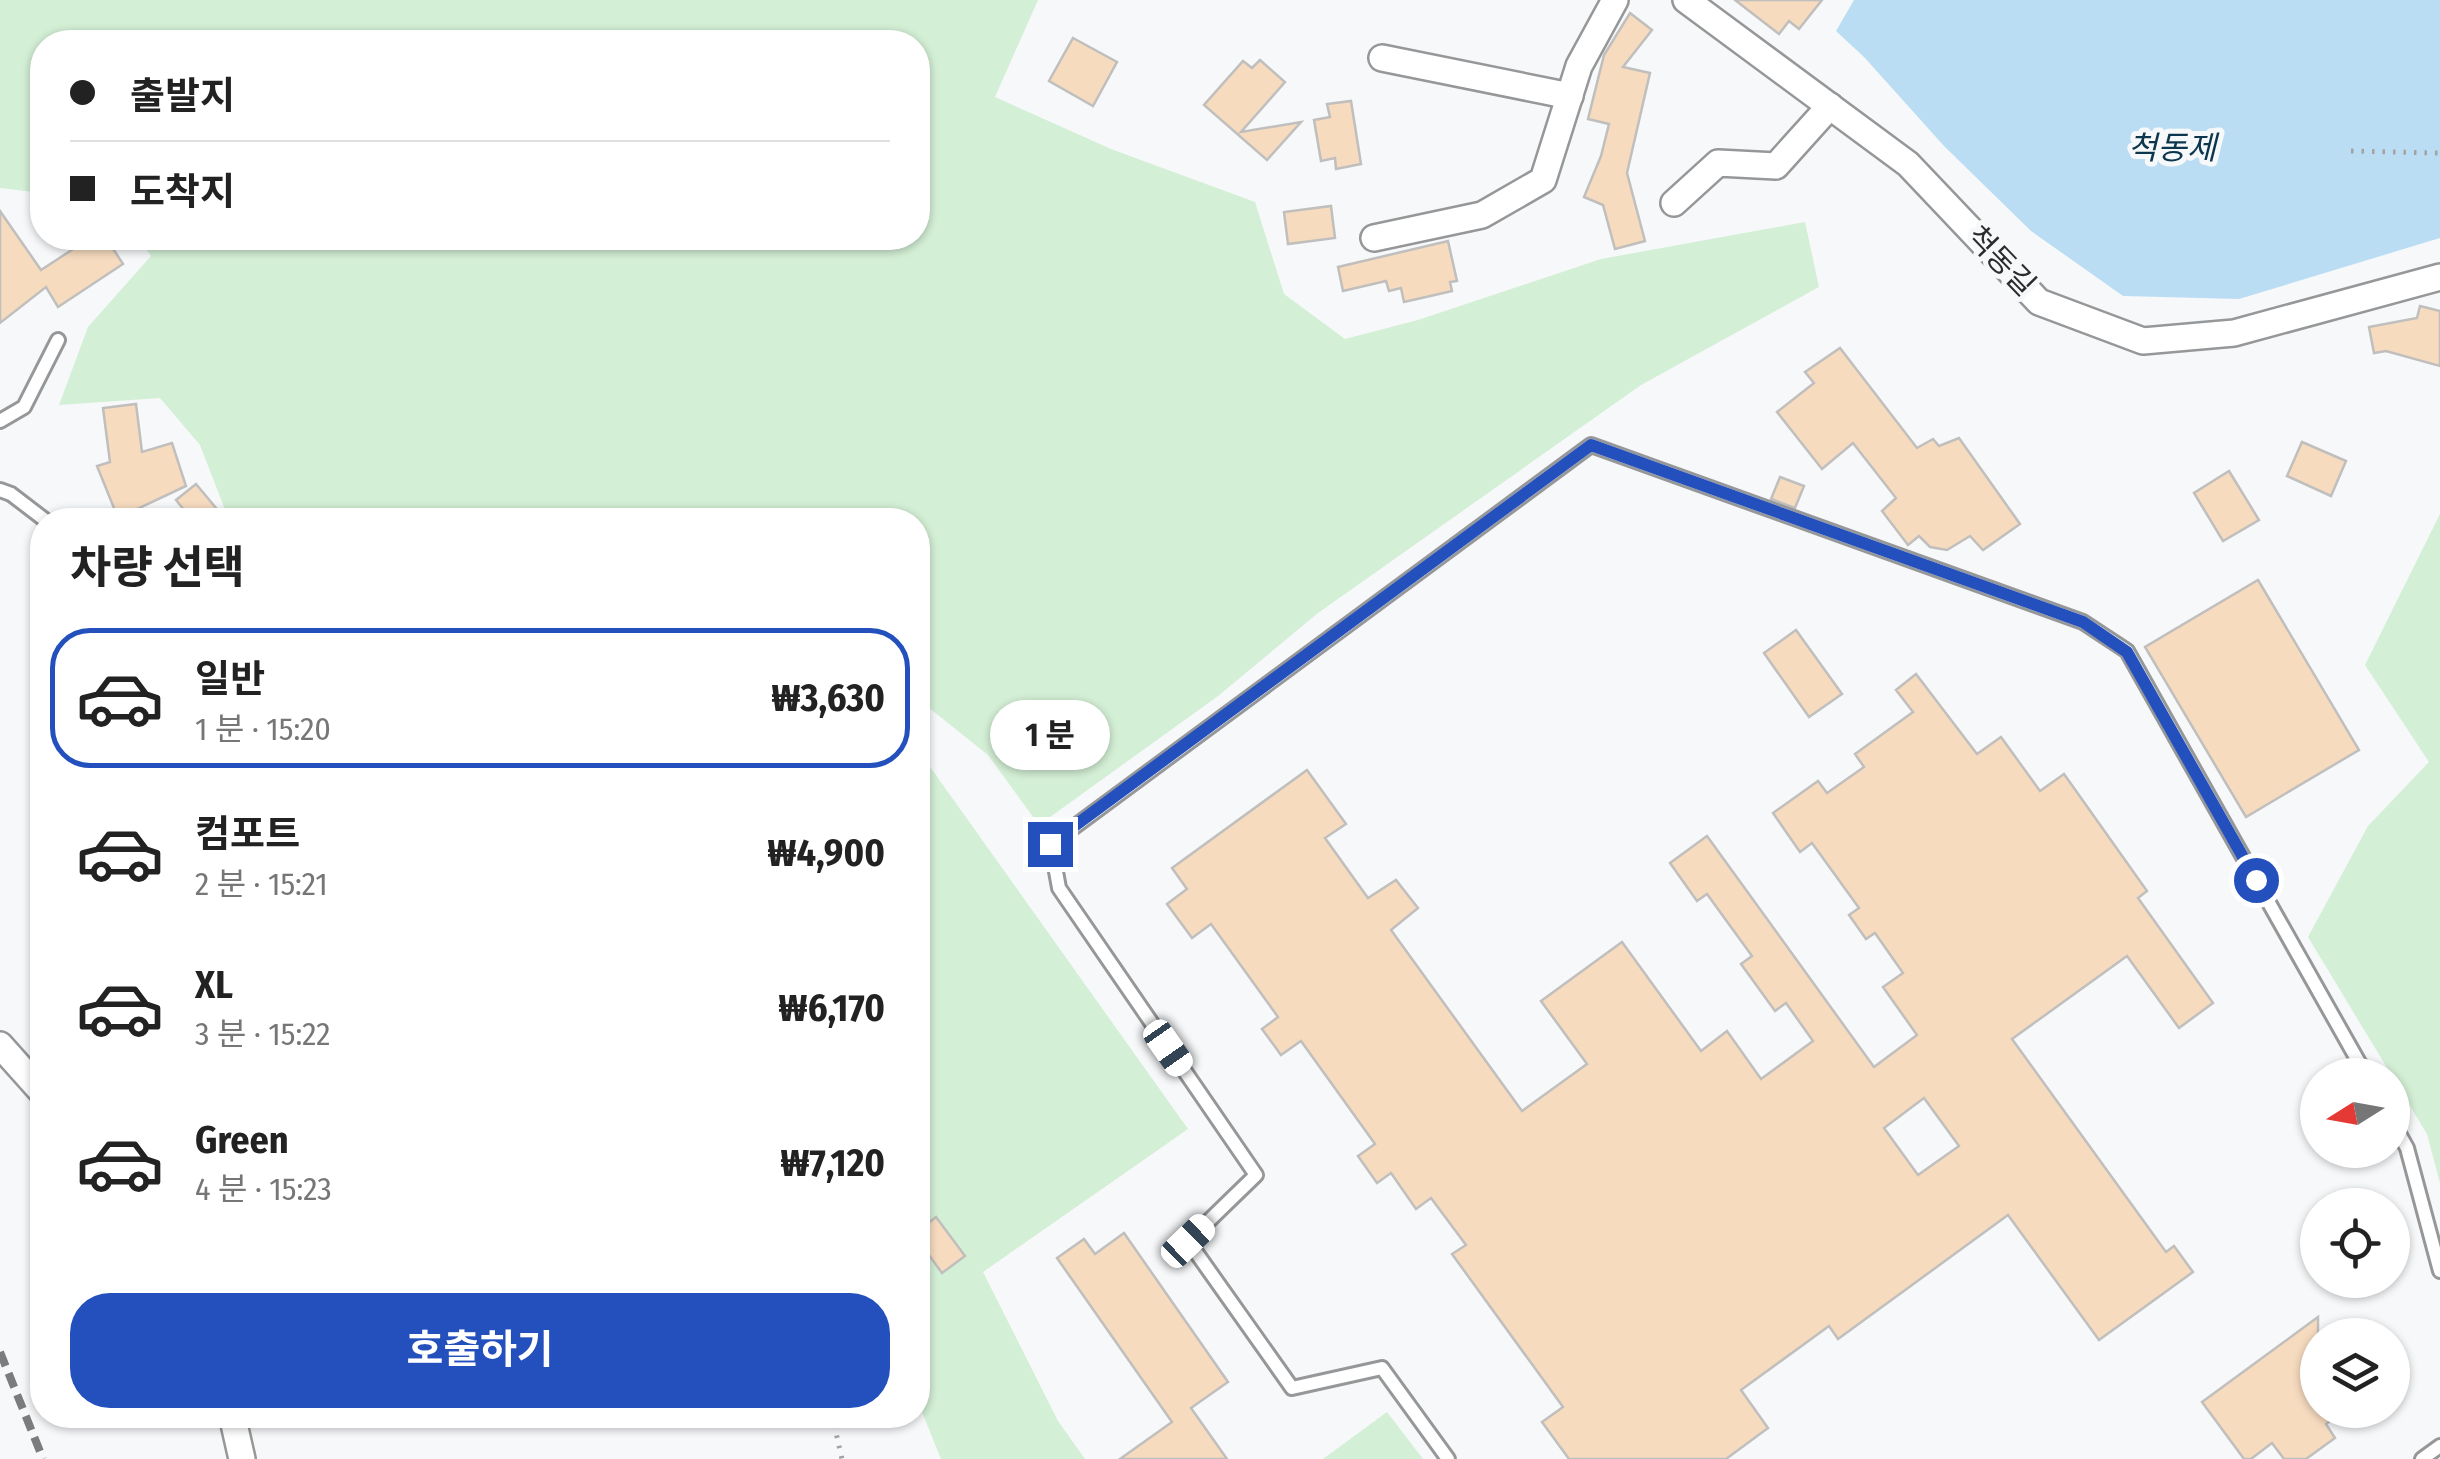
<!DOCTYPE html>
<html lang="ko">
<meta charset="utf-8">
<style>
:root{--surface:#fff;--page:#f2f2f2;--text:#222;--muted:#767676;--line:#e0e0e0;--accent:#2450be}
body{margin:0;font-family:"Fira Sans Condensed","Noto Sans KR",sans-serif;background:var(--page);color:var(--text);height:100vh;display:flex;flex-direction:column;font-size:38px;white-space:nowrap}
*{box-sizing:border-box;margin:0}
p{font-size:32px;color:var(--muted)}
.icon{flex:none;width:55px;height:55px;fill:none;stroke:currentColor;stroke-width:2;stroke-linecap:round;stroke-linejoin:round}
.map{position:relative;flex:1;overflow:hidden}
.details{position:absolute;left:30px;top:508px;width:900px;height:920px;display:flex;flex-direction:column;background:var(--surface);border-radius:40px;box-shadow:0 2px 8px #0004}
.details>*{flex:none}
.banner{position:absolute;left:30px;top:30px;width:900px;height:220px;border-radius:40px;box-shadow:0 2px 8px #0004;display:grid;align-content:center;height:220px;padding:0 40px;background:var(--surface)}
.needle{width:65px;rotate:259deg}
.tools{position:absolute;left:2300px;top:1058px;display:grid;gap:20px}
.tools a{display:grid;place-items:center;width:110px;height:110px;border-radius:50%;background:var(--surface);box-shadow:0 2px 8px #0004;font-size:50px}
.end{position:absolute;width:45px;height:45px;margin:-22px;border:12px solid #2450be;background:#fff;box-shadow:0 0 0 5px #fff}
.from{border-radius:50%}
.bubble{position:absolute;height:70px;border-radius:35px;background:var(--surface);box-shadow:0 2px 8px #0004;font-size:32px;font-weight:700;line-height:70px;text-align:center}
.car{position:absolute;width:30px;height:60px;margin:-30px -15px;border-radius:12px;box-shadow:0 0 8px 2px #0007;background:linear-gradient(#fff 24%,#345 0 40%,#fff 0 76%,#345 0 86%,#fff 0)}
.banner b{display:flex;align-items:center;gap:35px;height:95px;font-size:38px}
.banner b+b{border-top:2px solid var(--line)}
.banner i{width:25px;height:25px;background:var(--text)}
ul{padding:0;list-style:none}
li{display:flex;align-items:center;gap:30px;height:140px;margin:0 20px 15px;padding:0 20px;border:5px solid transparent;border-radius:40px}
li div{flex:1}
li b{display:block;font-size:38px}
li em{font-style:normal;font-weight:700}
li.on{border-color:var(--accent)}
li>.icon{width:90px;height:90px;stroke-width:1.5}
h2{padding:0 40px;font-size:45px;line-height:120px}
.button{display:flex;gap:20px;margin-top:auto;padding:20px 40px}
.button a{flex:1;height:115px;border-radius:40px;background:var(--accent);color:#fff;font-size:40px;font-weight:700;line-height:115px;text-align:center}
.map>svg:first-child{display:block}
</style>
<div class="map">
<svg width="2440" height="1459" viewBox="0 0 2440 1459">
<rect width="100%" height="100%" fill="#f7f8fa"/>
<g fill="#d3efd5">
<polygon points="0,0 1038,0 995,97 1111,149 1255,202 1284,294 1345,339 1418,320 1601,259 1805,222 1819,287 1641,385 1318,613 1218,696 1039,825 988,755 918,699 918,520 229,520 200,445 160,398 59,405 88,327 151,256 138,238 918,238 918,42 42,42 42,193 0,188"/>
<polygon points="2440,514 2440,1183 2427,1134 2308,937 2368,826 2429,762 2365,665"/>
<polygon points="918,750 1188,1129 983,1272 1058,1421 1085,1459 941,1459 918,1402"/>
<polygon points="1387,1412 1423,1459 1323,1459"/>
</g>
<polygon fill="#bbddf4" points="1854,0 2440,0 2440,238 2239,299 2123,296 2031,231 1944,146 1864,57 1836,31"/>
<g fill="#f6dbbf" stroke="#c0bfbd" stroke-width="2.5" fill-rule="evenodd">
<polygon points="1735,0 1822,0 1799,29 1789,21 1779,34"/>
<polygon points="1630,13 1652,30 1623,67 1650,73 1627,173 1645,241 1615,249 1603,205 1584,197 1601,156 1609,124 1588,119 1604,55"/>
<polygon points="1073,38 1117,62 1093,106 1049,81"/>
<polygon points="1260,60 1285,82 1241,132 1301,122 1267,160 1204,105 1243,61 1252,68"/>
<polygon points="1351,101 1361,164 1336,169 1335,158 1321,161 1314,120 1330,117 1327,104"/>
<polygon points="1331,206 1335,238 1288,244 1284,212"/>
<polygon points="0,211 41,270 90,238 106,238 123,264 58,307 46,287 0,323"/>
<polygon points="1448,241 1457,281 1450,282 1452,291 1404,302 1401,288 1389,291 1386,281 1343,291 1338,267"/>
<polygon points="2420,306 2440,311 2440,366 2386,351 2374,353 2369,327 2417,318"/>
<polygon points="1840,348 1917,448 1933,439 1939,446 1959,438 2020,524 1983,550 1970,536 1947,550 1930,547 1919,536 1908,545 1882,511 1896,498 1853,443 1822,469 1777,412 1814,383 1805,372"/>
<polygon points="136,404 142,452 172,443 186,486 118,518 97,466 110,462 103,408"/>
<polygon points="2302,442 2346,461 2331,496 2287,476"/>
<polygon points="2229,471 2259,520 2223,541 2194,493"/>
<polygon points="1780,477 1804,486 1795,508 1771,499"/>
<polygon points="196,484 226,520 192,520 176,500"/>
<polygon points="2258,580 2359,750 2246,817 2145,647"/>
<polygon points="1796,630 1842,694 1809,717 1764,653"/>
<path d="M1916 674 1977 754 2001 737 2040 791 2064 774 2147 891 2138 898 2213 1003 2179 1028 2127 956 2012 1039 2166 1252 2174 1246 2193 1272 2099 1340 2008 1215 1838 1339 1829 1326 1741 1390 1768 1428 1726 1459H1569L1542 1422 1563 1407 1452 1254 1466 1245 1431 1198 1416 1209 1391 1173 1377 1183 1358 1156 1375 1144 1301 1041 1281 1055 1262 1029 1278 1017 1211 924 1192 938 1167 904 1187 889 1172 868 1307 770 1346 824 1325 838 1368 898 1396 880 1418 908 1391 930 1522 1111 1587 1064 1541 1001 1622 942 1701 1051 1727 1031 1761 1079 1813 1041 1786 1003 1775 1011 1741 964 1752 956 1707 894 1697 901 1670 863 1707 836 1874 1067 1917 1035 1883 987 1903 973 1875 933 1866 939 1849 915 1859 908 1812 843 1800 852 1773 813 1818 781 1827 793 1864 767 1855 754 1913 712 1896 690ZM1924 1098 1959 1146 1918 1175 1884 1128Z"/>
<polygon points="936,1217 965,1256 942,1273 918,1240 918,1231"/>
<polygon points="1124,1233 1228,1382 1191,1408 1227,1459 1120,1459 1172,1422 1057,1258 1084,1239 1095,1254"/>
<polygon points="2318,1317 2318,1410 2346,1410 2326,1424 2335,1438 2306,1459 2284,1459 2272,1443 2251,1459 2244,1459 2202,1402"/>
</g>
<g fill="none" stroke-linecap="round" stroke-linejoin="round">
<defs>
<g id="service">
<polyline points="0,421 24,407 58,340"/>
<polyline points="0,490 11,494 45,520"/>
<polyline points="2392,1121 2407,1148 2440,1271"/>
<polyline points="1448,1459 1382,1368 1292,1388 1188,1241 1256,1175 1059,888 1051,844 1591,445 2083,622 2127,651 2366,1075"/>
<polyline points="2422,1459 2440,1446"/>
</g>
<g id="minor">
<polyline points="1686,0 1908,164 2039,302 2143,341 2234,333 2440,277"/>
<polyline points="1382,58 1570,96"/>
<polyline points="1674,203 1718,163 1776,166 1830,106"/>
<polyline points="1374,238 1482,215 1543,180 1579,66 1615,0"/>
<polyline points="0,1045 42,1092"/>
<polyline points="232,1415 242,1459"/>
</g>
</defs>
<use href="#service" stroke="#959798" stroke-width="18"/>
<use href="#minor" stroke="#959798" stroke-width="30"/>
<g stroke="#a2a3a4" stroke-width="5" stroke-dasharray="2.5 8" stroke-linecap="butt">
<polyline points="2351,151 2440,153"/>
<polyline points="832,1415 842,1459"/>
</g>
<use href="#service" stroke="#fff" stroke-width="12"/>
<use href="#minor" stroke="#fff" stroke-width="25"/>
<polyline stroke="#7b7c7d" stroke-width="8" stroke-dasharray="15 8" stroke-linecap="butt" points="0,1352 43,1459"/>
</g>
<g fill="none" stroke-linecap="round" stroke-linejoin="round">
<polyline stroke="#2450be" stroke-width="12" points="1050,844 1591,445 2083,622 2127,652 2256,880"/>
</g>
<g text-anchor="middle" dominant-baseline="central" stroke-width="10" stroke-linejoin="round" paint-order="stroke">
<g font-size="30" fill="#2a2b2b" stroke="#f7f8fa">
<text transform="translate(2001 261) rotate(46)">척동길</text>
</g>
<g font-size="32" font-style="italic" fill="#0c364e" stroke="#f7f8fa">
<text x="2172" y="148">척동제</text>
</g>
</g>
</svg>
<div class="tools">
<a><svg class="needle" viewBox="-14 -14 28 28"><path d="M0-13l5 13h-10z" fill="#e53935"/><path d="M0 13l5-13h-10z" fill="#767676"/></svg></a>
<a><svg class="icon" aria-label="locate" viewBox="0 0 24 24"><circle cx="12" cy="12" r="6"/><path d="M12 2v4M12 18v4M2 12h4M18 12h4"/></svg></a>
<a><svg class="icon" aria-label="layers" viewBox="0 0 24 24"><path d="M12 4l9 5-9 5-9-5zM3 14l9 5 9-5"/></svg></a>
</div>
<i class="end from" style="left:2256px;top:880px"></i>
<i class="end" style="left:1050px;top:844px"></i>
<div class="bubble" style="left:990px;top:700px;width:120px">1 분</div>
<i class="car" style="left:1168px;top:1048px;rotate:145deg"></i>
<i class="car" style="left:1188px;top:1241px;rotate:46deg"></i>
<div class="banner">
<b><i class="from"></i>출발지</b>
<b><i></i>도착지</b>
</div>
<section class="details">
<h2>차량 선택</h2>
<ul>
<li class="on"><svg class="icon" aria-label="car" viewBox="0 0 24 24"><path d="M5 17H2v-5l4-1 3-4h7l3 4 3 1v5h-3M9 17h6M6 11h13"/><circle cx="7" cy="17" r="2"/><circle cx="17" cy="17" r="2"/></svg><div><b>일반</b><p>1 분 · 15:20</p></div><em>₩3,630</em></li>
<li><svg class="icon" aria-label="car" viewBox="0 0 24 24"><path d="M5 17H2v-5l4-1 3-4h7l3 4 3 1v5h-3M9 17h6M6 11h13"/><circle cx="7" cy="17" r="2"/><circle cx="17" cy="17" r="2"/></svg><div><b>컴포트</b><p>2 분 · 15:21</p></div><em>₩4,900</em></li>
<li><svg class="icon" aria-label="car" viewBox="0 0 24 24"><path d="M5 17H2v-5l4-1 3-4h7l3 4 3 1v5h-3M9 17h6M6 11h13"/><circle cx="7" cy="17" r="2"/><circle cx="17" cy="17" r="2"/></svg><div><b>XL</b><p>3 분 · 15:22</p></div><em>₩6,170</em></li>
<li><svg class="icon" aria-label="car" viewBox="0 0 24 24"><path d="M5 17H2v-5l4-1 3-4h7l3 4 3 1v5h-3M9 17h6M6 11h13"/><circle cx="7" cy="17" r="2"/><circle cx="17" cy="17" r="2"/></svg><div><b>Green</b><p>4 분 · 15:23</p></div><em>₩7,120</em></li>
</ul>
<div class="button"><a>호출하기</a></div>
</section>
</div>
